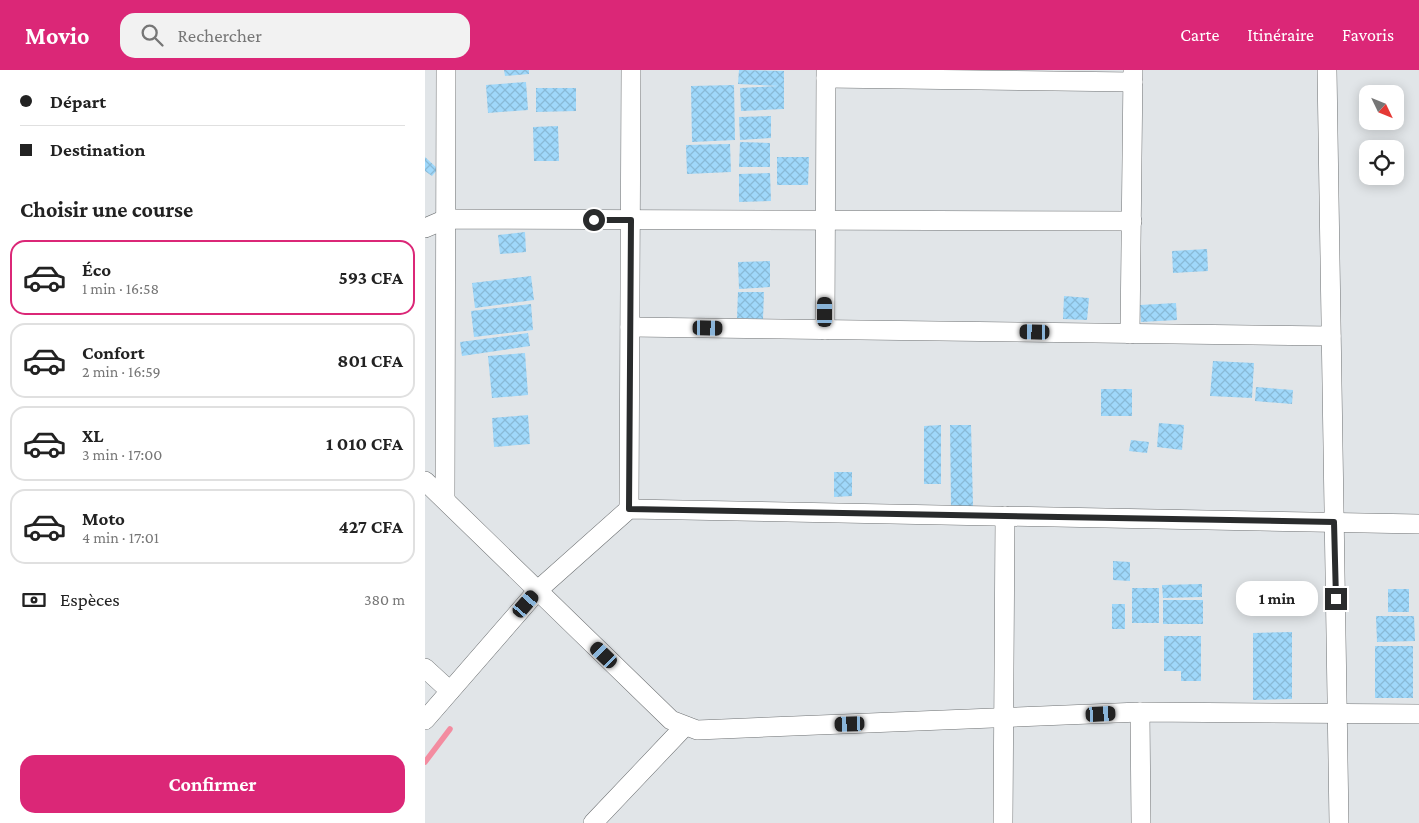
<!DOCTYPE html>
<html lang="fr">
<meta charset="utf-8">
<style>
:root{--surface:#fff;--page:#f2f2f2;--text:#222;--muted:#767676;--line:#e0e0e0;--accent:#db2777}
body{margin:0;font-family:"Crimson Pro",serif;background:var(--page);color:var(--text);height:100vh;display:flex;flex-direction:column;font-size:19px;white-space:nowrap}
*{box-sizing:border-box;margin:0}
p{font-size:16px;color:var(--muted)}
.icon{flex:none;width:28px;height:28px;fill:none;stroke:currentColor;stroke-width:2;stroke-linecap:round;stroke-linejoin:round}
.map{position:relative;flex:1;overflow:hidden}
.drawer{display:flex;flex-direction:column;background:var(--surface);width:425px}
.drawer>*{flex:none}
.banner{display:grid;align-content:center;height:110px;padding:0 20px;background:var(--surface)}
.needle{width:32px;rotate:133deg}
.tools{position:absolute;left:934px;top:15px;display:grid;gap:10px}
.tools a{display:grid;place-items:center;width:45px;height:45px;border-radius:10px;background:var(--surface);box-shadow:0 2px 12px #0003;font-size:25px}
.end{position:absolute;width:22px;height:22px;margin:-11px;border:6px solid #292b2c;background:#fff;box-shadow:0 0 0 2px #fff}
.from{border-radius:50%}
.bubble{position:absolute;height:35px;border-radius:15px;background:var(--surface);box-shadow:0 2px 12px #0003;font-size:16px;font-weight:700;line-height:35px;text-align:center}
.car{position:absolute;width:15px;height:30px;margin:-15px -8px;border-radius:6px;box-shadow:0 0 4px 1px #0007;background:linear-gradient(#222 24%,#8ab4d8 0 40%,#222 0 76%,#8ab4d8 0 86%,#222 0)}
.banner b{display:flex;align-items:center;gap:18px;height:48px;font-size:19px}
.banner b+b{border-top:1px solid var(--line)}
.banner i{width:12px;height:12px;background:var(--text)}
ul{padding:0;list-style:none}
li{display:flex;align-items:center;gap:15px;height:75px;margin:0 10px 8px;padding:0 10px;border:2px solid var(--line);border-radius:15px}
li div{flex:1}
li b{display:block;font-size:19px}
li em{font-style:normal;font-weight:700}
li.on{border-color:var(--accent)}
li>.icon{width:45px;height:45px;stroke-width:1.5}
h2{padding:0 20px;font-size:22px;line-height:60px}
.pay{display:flex;align-items:center;gap:12px;height:55px;padding:0 20px;font-size:19px}
.pay p{margin-inline-start:auto}
.primary-button{display:flex;gap:10px;margin-top:auto;padding:10px 20px}
.primary-button a{flex:1;height:58px;border-radius:15px;background:var(--accent);color:#fff;font-size:20px;font-weight:700;line-height:58px;text-align:center}
header{display:flex;align-items:center;gap:30px;box-sizing:border-box;height:70px;padding:0 25px;background:var(--accent);color:#fff}
header strong{font-size:24px}
nav{display:flex;gap:28px;margin-inline-start:auto;font-size:18px}
.search{width:350px;height:45px;background:var(--page);display:flex;align-items:center;gap:12px;box-sizing:border-box;padding:0 18px;border-radius:15px;color:var(--muted);font-size:19px}
main{display:flex;flex:1;min-height:0}
.map>svg:first-child{display:block}
</style>
<header>
<strong>Movio</strong>
<div class="search"><svg class="icon" aria-label="search" viewBox="0 0 24 24"><circle cx="10" cy="10" r="6"/><path d="M15 15l6 6"/></svg>Rechercher</div>
<nav><a>Carte</a><a>Itinéraire</a><a>Favoris</a></nav>
</header>
<main>
<section class="drawer">
<div class="banner">
<b><i class="from"></i>Départ</b>
<b><i></i>Destination</b>
</div>
<h2>Choisir une course</h2>
<ul>
<li class="on"><svg class="icon" aria-label="car" viewBox="0 0 24 24"><path d="M5 17H2v-5l4-1 3-4h7l3 4 3 1v5h-3M9 17h6M6 11h13"/><circle cx="7" cy="17" r="2"/><circle cx="17" cy="17" r="2"/></svg><div><b>Éco</b><p>1 min · 16:58</p></div><em>593 CFA</em></li>
<li><svg class="icon" aria-label="car" viewBox="0 0 24 24"><path d="M5 17H2v-5l4-1 3-4h7l3 4 3 1v5h-3M9 17h6M6 11h13"/><circle cx="7" cy="17" r="2"/><circle cx="17" cy="17" r="2"/></svg><div><b>Confort</b><p>2 min · 16:59</p></div><em>801 CFA</em></li>
<li><svg class="icon" aria-label="car" viewBox="0 0 24 24"><path d="M5 17H2v-5l4-1 3-4h7l3 4 3 1v5h-3M9 17h6M6 11h13"/><circle cx="7" cy="17" r="2"/><circle cx="17" cy="17" r="2"/></svg><div><b>XL</b><p>3 min · 17:00</p></div><em>1 010 CFA</em></li>
<li><svg class="icon" aria-label="car" viewBox="0 0 24 24"><path d="M5 17H2v-5l4-1 3-4h7l3 4 3 1v5h-3M9 17h6M6 11h13"/><circle cx="7" cy="17" r="2"/><circle cx="17" cy="17" r="2"/></svg><div><b>Moto</b><p>4 min · 17:01</p></div><em>427 CFA</em></li>
</ul>
<div class="pay"><svg class="icon" aria-label="cash" viewBox="0 0 24 24"><path d="M3 7h18v10H3z"/><circle cx="12" cy="12" r="2"/></svg>Espèces<p>380 m</p></div>
<div class="primary-button"><a>Confirmer</a></div>
</section>
<div class="map">
<svg width="994" height="753" viewBox="0 0 994 753">
<defs>
<pattern id="building-cross-hatch" width="8" height="8" patternUnits="userSpaceOnUse" patternTransform="scale(1.25)"><rect width="8" height="8" fill="#9fd8fb"/><path d="M0 0l8 8M0 8l8-8" fill="none" stroke="#89bad7"/></pattern>
</defs>
<rect width="100%" height="100%" fill="#e1e5e8"/>
<g fill="none" stroke-linecap="round" stroke-linejoin="round">
<polyline stroke="#f38ca0" stroke-width="5.5" points="0,692 25,659"/>
</g>
<g fill="url(#building-cross-hatch)">
<polygon points="79,0 104,0 104,4 80,6"/>
<polygon points="314,0 359,1 359,39 316,41 315,18 354,16 313,14"/>
<polygon points="101,12 103,40 63,43 61,15"/>
<polygon points="309,15 310,70 267,72 266,16"/>
<polygon points="111,18 151,18 151,41 111,42"/>
<polygon points="346,46 346,68 315,70 314,47"/>
<polygon points="133,56 134,91 109,91 108,57"/>
<polygon points="315,72 345,73 345,97 314,97"/>
<polygon points="305,74 306,102 262,104 261,75"/>
<polygon points="0,87 13,99 7,106 0,101"/>
<polygon points="352,87 384,87 383,115 352,115"/>
<polygon points="345,103 346,131 314,132 314,104"/>
<polygon points="100,162 101,182 75,184 73,165"/>
<polygon points="782,179 783,201 748,203 747,181"/>
<polygon points="345,191 345,217 314,219 313,192"/>
<polygon points="106,206 109,230 50,238 47,213"/>
<polygon points="313,222 339,222 338,249 312,248"/>
<polygon points="639,226 664,228 662,250 638,249"/>
<polygon points="751,233 752,250 716,252 715,235"/>
<polygon points="106,234 108,260 49,267 46,241"/>
<polygon points="103,263 105,276 37,286 35,272"/>
<polygon points="100,283 103,325 67,328 63,286"/>
<polygon points="788,291 829,293 827,328 785,326"/>
<polygon points="831,317 868,320 867,334 830,331"/>
<rect x="676" y="319" width="31" height="27"/>
<polygon points="103,345 105,374 69,377 67,348"/>
<polygon points="734,353 759,355 757,380 732,377"/>
<polygon points="516,355 516,414 499,414 499,356"/>
<polygon points="525,355 546,355 548,436 526,437"/>
<polygon points="706,370 724,372 722,383 704,381"/>
<polygon points="409,402 427,402 427,426 409,427"/>
<polygon points="688,491 705,492 705,511 688,510"/>
<polygon points="777,514 777,527 738,528 737,515"/>
<rect x="707" y="518" width="27" height="35"/>
<rect x="963" y="519" width="21" height="23"/>
<rect x="738" y="530" width="40" height="24"/>
<rect x="687" y="534" width="13" height="25"/>
<polygon points="951,546 989,546 990,571 952,572"/>
<polygon points="867,562 867,629 828,630 828,563"/>
<polygon points="739,566 776,566 776,611 756,611 756,601 739,601"/>
<rect x="950" y="576" width="38" height="52"/>
</g>
<g fill="none" stroke-linecap="round" stroke-linejoin="round">
<defs>
<g id="minor">
<polyline points="902,0 914,753"/>
<polyline points="401,8 708,12"/>
<polyline points="0,158 21,149 707,151"/>
<polyline points="205,257 906,266"/>
<polyline points="400,260 401,0"/>
<polyline points="705,264 708,0"/>
<polyline points="0,411 246,650 272,660 715,642 994,644"/>
<polyline points="20,429 21,0"/>
<polyline points="204,439 206,0"/>
<polyline points="0,598 25,621"/>
<polyline points="715,642 716,753"/>
<polyline points="0,650 113,520 204,439 994,454"/>
<polyline points="168,753 260,656"/>
<polyline points="578,753 580,446"/>
</g>
</defs>
<use href="#minor" stroke="#6e7173" stroke-width="20"/>
<use href="#minor" stroke="#fff" stroke-width="19"/>
</g>
<g fill="none" stroke-linecap="round" stroke-linejoin="round">
<polyline stroke="#292b2c" stroke-width="6" points="169,150 206,150 204,439 909,452 911,529"/>
</g>
</svg>
<div class="tools">
<a><svg class="needle" viewBox="-14 -14 28 28"><path d="M0-13l5 13h-10z" fill="#e53935"/><path d="M0 13l5-13h-10z" fill="#767676"/></svg></a>
<a><svg class="icon" aria-label="locate" viewBox="0 0 24 24"><circle cx="12" cy="12" r="6"/><path d="M12 2v4M12 18v4M2 12h4M18 12h4"/></svg></a>
</div>
<i class="end from" style="left:169px;top:150px"></i>
<i class="end" style="left:911px;top:529px"></i>
<div class="bubble" style="left:811px;top:511px;width:82px">1 min</div>
<i class="car" style="left:400px;top:242px;rotate:0deg"></i>
<i class="car" style="left:283px;top:258px;rotate:91deg"></i>
<i class="car" style="left:610px;top:262px;rotate:271deg"></i>
<i class="car" style="left:101px;top:534px;rotate:41deg"></i>
<i class="car" style="left:179px;top:585px;rotate:314deg"></i>
<i class="car" style="left:676px;top:644px;rotate:87deg"></i>
<i class="car" style="left:425px;top:654px;rotate:268deg"></i>
</div>
</main>
